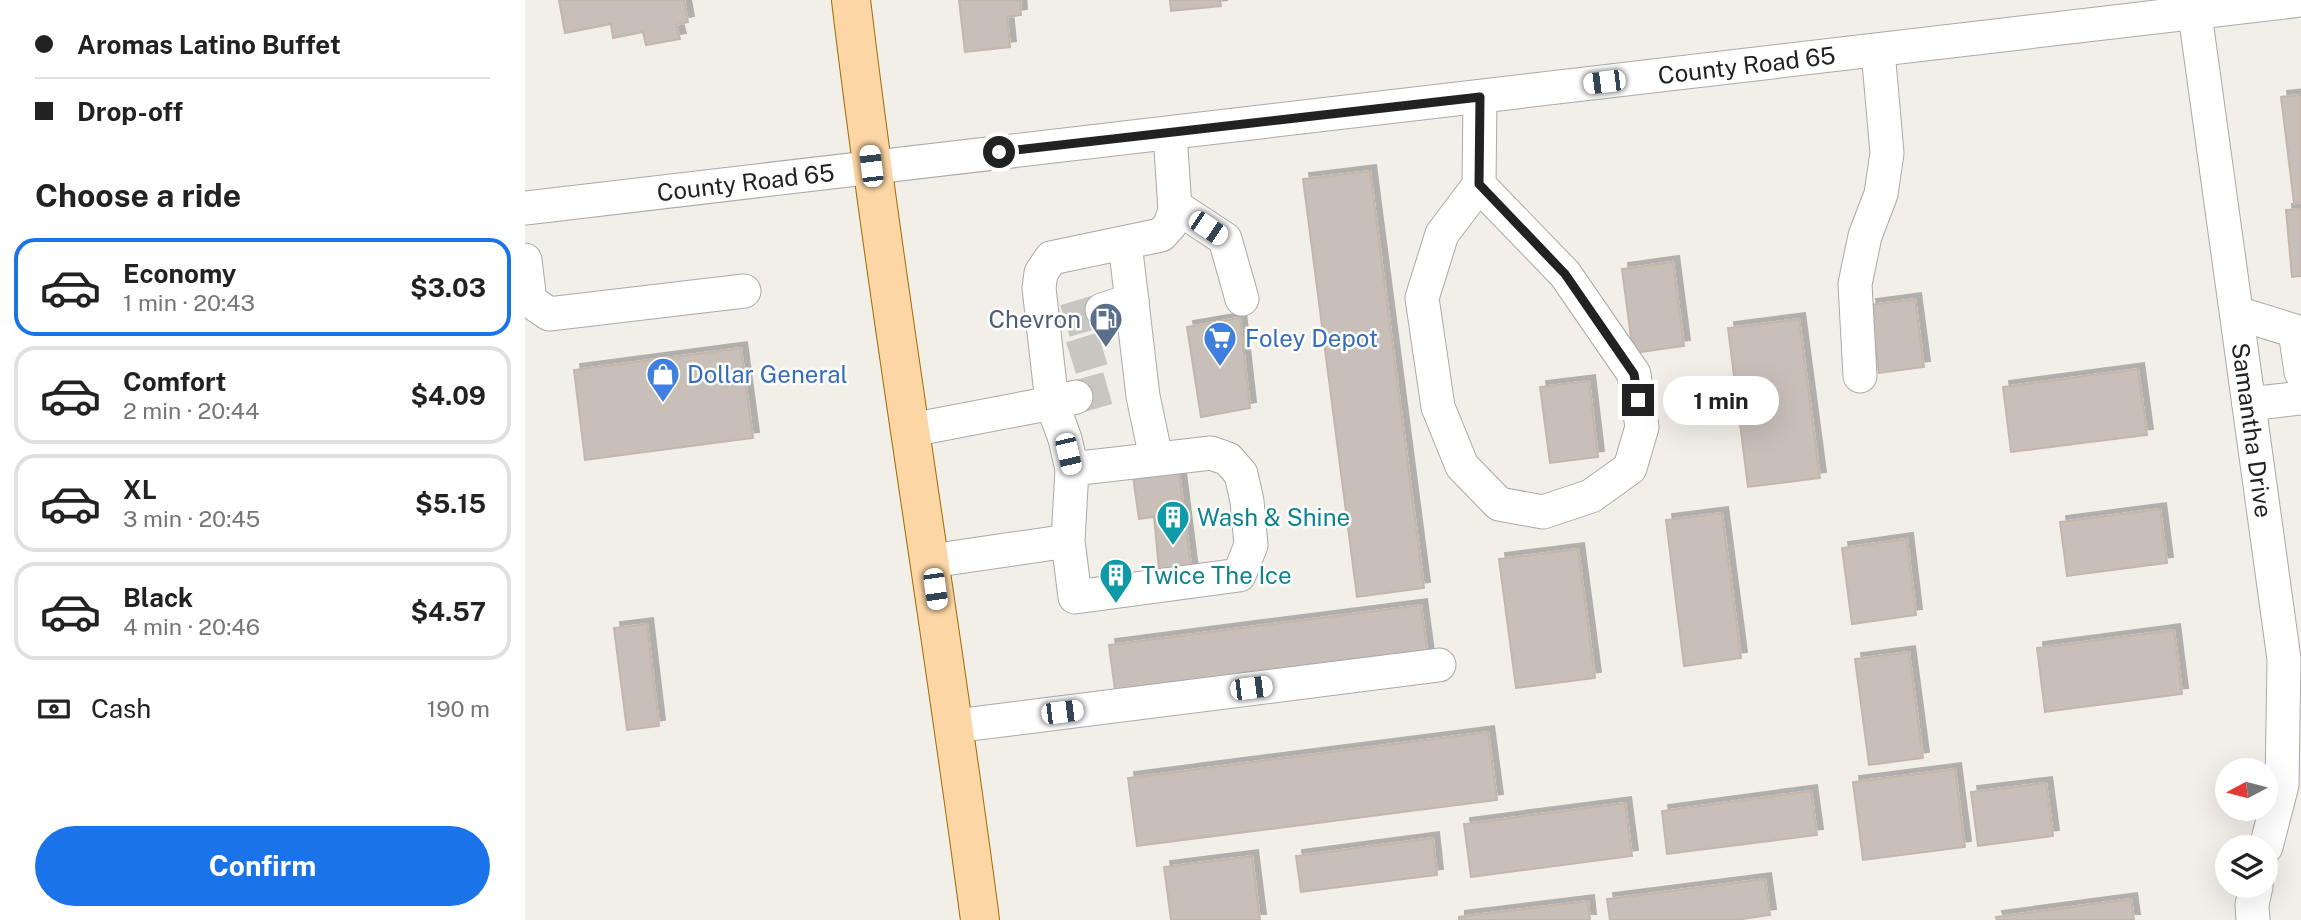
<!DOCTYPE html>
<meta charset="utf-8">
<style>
:root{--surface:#fff;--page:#f6f6f6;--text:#222;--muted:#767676;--line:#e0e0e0;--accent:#1a73e8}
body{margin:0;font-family:"Public Sans",sans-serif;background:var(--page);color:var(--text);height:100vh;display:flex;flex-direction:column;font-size:26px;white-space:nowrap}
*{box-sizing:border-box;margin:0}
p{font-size:23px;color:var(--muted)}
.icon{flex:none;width:38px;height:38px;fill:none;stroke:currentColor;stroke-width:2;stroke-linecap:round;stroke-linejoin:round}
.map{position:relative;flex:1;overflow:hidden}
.panel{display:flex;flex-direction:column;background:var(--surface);width:525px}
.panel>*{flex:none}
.guide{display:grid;align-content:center;height:154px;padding:0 35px;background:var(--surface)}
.needle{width:46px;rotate:263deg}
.controls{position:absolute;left:1690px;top:758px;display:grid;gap:14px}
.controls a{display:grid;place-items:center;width:63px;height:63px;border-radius:50%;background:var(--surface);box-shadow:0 7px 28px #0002;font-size:35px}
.end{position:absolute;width:32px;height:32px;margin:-16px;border:9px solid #222;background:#fff;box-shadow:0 0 0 4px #fff}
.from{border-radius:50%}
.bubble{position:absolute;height:49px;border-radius:24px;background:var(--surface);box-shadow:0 7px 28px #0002;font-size:23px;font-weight:700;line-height:49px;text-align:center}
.car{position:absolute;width:21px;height:42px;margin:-21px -10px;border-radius:9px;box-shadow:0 0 5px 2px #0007;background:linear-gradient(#fff 24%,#345 0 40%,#fff 0 76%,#345 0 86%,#fff 0)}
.guide b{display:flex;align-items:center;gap:24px;height:66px;font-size:26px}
.guide b+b{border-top:2px solid var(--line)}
.guide i{width:18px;height:18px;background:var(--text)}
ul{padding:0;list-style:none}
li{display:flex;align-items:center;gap:21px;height:98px;margin:0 14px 10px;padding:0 21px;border:4px solid var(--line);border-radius:21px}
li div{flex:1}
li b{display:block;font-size:26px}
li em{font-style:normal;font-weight:700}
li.current{border-color:var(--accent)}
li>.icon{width:63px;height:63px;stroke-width:1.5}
h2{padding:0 35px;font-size:32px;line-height:84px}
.pay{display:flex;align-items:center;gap:18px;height:77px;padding:0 35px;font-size:26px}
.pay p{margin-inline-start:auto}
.cta{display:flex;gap:14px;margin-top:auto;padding:14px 35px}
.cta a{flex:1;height:80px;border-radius:42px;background:var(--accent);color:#fff;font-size:28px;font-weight:700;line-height:80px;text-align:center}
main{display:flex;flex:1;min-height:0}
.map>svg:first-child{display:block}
</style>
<main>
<section class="panel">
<div class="guide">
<b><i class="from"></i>Aromas Latino Buffet</b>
<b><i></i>Drop-off</b>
</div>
<h2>Choose a ride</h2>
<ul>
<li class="current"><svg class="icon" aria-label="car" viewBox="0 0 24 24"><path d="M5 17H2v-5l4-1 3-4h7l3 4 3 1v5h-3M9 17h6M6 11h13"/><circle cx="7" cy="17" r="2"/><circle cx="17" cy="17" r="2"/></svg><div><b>Economy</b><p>1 min · 20:43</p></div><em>$3.03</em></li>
<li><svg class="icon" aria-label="car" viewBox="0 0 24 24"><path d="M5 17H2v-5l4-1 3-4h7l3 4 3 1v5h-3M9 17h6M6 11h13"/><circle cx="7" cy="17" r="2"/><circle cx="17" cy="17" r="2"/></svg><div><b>Comfort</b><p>2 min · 20:44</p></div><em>$4.09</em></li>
<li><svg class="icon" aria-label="car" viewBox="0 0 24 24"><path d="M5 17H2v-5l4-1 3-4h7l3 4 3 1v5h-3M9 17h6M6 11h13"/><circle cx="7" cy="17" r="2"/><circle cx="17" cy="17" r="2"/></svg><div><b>XL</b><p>3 min · 20:45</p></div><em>$5.15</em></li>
<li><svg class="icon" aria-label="car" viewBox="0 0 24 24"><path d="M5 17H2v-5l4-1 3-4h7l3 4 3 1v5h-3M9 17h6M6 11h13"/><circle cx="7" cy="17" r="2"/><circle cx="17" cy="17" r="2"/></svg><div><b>Black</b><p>4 min · 20:46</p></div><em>$4.57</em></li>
</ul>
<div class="pay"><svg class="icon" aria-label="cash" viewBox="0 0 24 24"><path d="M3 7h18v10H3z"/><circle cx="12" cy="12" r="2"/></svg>Cash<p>190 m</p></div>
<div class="cta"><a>Confirm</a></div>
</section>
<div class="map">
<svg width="1776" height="920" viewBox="0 0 1776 920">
<defs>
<filter id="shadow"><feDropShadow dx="6" dy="-6" stdDeviation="0" flood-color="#0004"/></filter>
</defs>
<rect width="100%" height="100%" fill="#f2efe9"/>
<g fill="#c7bfb8" stroke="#c4b6ab" stroke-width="2" filter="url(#shadow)">
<polygon points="34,0 159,0 163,22 151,25 155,39 121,45 118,32 88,38 86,24 40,33"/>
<polygon points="434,0 495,0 496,15 482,17 485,47 440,52"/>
<polygon points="645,0 695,0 696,6 646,11"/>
<polygon points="1776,95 1776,202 1769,203 1756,97"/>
<polygon points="845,171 899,588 832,597 778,179"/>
<polygon points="1776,209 1776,276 1767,277 1761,210"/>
<polygon points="1148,262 1159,346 1108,353 1097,269"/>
<polygon points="1390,299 1399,367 1354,373 1345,305"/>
<polygon points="715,318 725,408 676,417 662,327"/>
<polygon points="1274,319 1295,478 1223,487 1203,328"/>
<polygon points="216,348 228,438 60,460 49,370"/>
<polygon points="1613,369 1622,435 1486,452 1478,387"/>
<polygon points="1064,381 1073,457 1025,463 1015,387"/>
<polygon points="654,471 667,574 635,579 629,517 614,519 608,477"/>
<polygon points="1635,509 1642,563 1542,576 1535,522"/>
<polygon points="1197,513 1216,658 1159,666 1141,520"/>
<polygon points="1382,539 1391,615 1327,624 1317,548"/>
<polygon points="1053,549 1070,678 991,688 974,559"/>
<polygon points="896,605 903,658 591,698 584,645"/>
<polygon points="122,624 134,726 102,730 89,628"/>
<polygon points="1649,630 1657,694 1520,712 1512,648"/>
<polygon points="1384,652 1398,758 1344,765 1330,659"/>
<polygon points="963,732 972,800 612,846 603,778"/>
<polygon points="1430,769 1440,847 1338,860 1328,782"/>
<polygon points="1521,783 1528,836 1453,846 1446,792"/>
<polygon points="1286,791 1292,835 1142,854 1137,811"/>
<polygon points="1100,803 1107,856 946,877 939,824"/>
<polygon points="908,838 912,875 776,892 771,856"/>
<polygon points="727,856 735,920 646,920 639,867"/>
<polygon points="1240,879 1245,915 1210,920 1085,920 1082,899"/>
<polygon points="1606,899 1609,920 1472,920 1471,917"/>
<polygon points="1063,901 1065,920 934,920 934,917"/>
</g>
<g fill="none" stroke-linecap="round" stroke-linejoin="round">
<g stroke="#c8c6c1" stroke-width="33" stroke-dasharray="33 17" stroke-linecap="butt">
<polyline points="540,321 577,310"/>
<polyline points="546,358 582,347"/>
<polyline points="551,397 590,386"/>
</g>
<defs>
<g id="minor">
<path id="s1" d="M1670 14 1759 659 1757 785 1741 847"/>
<polyline points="954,185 1040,274 1109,374 1117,427 1105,468 1066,496 1018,512 974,504 937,466 913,407 897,298 917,234 954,185 955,97"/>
<polyline points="650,206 700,239 717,299"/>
<path id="s2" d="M0 208 1776 0"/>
<polyline points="600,243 618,396 631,458"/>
<polyline points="0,260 5,301 24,314 219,291"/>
<polyline points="577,310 607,300"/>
<polyline points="1712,313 1770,331 1776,372"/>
<polyline points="1335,376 1330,284 1340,236 1356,194 1362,153 1353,51"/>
<polyline points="1724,404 1776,398"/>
<polyline points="386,430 527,403 514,288 516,273 526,258 636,235 645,225 650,210 645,133"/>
<polyline points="547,469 540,439 527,403 551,397"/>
<polyline points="406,561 543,541 550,597 714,575 726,545 722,501 716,474 703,459 686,453 547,469 543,541"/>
<polyline points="430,726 914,665"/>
<polyline points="1728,920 1727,905 1731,886"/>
</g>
<path id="major" d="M326 0C363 308 415 613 455 920"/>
</defs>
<use href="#minor" stroke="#a9a9a9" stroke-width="35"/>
<use href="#major" stroke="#a06b00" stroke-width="40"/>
<use href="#minor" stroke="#fff" stroke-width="33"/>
<use href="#major" stroke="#fcd6a4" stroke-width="38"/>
</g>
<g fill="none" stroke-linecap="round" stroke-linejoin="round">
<polyline stroke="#222" stroke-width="9" points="474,152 955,97 954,184 1040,274 1109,374 1113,400"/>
</g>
<defs>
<symbol id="fuel-pin" viewBox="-11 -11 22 30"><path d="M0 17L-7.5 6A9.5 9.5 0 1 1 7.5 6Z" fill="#5c6f8a" stroke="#fff"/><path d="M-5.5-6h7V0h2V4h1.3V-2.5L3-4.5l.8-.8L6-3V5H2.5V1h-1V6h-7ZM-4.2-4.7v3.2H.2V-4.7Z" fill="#fff"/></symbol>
<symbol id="supermarket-pin" viewBox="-11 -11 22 30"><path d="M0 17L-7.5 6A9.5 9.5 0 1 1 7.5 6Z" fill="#3f7fe0" stroke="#fff"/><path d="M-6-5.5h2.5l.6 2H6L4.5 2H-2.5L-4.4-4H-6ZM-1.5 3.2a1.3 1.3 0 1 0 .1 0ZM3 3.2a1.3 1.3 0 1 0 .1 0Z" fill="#fff"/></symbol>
<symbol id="shop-pin" viewBox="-11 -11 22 30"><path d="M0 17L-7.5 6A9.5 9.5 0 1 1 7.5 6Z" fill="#3f7fe0" stroke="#fff"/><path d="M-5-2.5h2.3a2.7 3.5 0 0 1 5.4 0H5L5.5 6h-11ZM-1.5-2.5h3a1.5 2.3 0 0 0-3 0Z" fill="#fff"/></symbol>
<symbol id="building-pin" viewBox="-11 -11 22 30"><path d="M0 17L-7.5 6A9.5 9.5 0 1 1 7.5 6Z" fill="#0f9aa8" stroke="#fff"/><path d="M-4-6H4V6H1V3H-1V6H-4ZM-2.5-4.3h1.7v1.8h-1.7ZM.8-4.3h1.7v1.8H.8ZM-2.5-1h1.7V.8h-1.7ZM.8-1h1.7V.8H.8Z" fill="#fff"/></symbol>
</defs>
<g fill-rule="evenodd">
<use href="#fuel-pin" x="562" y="300" width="38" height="52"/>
<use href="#supermarket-pin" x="676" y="319" width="38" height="52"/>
<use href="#shop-pin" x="119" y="355" width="38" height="52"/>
<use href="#building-pin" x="629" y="498" width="38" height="52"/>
<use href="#building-pin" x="572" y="556" width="38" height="52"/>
</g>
<g text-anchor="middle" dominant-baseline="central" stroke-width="5" stroke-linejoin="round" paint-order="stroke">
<g font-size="24" fill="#222" stroke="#fff">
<text stroke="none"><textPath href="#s2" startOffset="1230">County Road 65</textPath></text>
<text stroke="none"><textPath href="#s2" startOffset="222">County Road 65</textPath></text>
<text stroke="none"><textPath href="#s1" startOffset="420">Samantha Drive</textPath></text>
</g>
<g font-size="24" fill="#4e5e75" stroke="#fff" text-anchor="end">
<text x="556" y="319">Chevron</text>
</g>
<g font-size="24" fill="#366cbe" stroke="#fff" text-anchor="start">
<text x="720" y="338">Foley Depot</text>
<text x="162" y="374">Dollar General</text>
</g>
<g font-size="24" fill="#0d838f" stroke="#fff" text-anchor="start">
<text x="672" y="517">Wash &amp; Shine</text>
<text x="616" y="575">Twice The Ice</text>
</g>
</g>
</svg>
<div class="controls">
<a><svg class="needle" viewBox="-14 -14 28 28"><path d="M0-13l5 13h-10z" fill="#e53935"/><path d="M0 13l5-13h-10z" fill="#767676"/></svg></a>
<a><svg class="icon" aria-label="layers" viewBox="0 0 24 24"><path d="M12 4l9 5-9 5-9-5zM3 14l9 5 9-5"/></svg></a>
</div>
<i class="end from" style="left:474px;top:152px"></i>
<i class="end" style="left:1113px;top:400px"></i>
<div class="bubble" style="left:1138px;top:376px;width:116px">1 min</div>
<i class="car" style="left:1079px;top:82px;rotate:263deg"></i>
<i class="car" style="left:346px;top:166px;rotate:353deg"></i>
<i class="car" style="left:683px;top:228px;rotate:124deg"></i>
<i class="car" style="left:543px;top:454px;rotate:167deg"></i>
<i class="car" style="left:410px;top:589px;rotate:172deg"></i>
<i class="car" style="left:726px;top:688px;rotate:83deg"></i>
<i class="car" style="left:537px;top:712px;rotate:83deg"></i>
</div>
</main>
